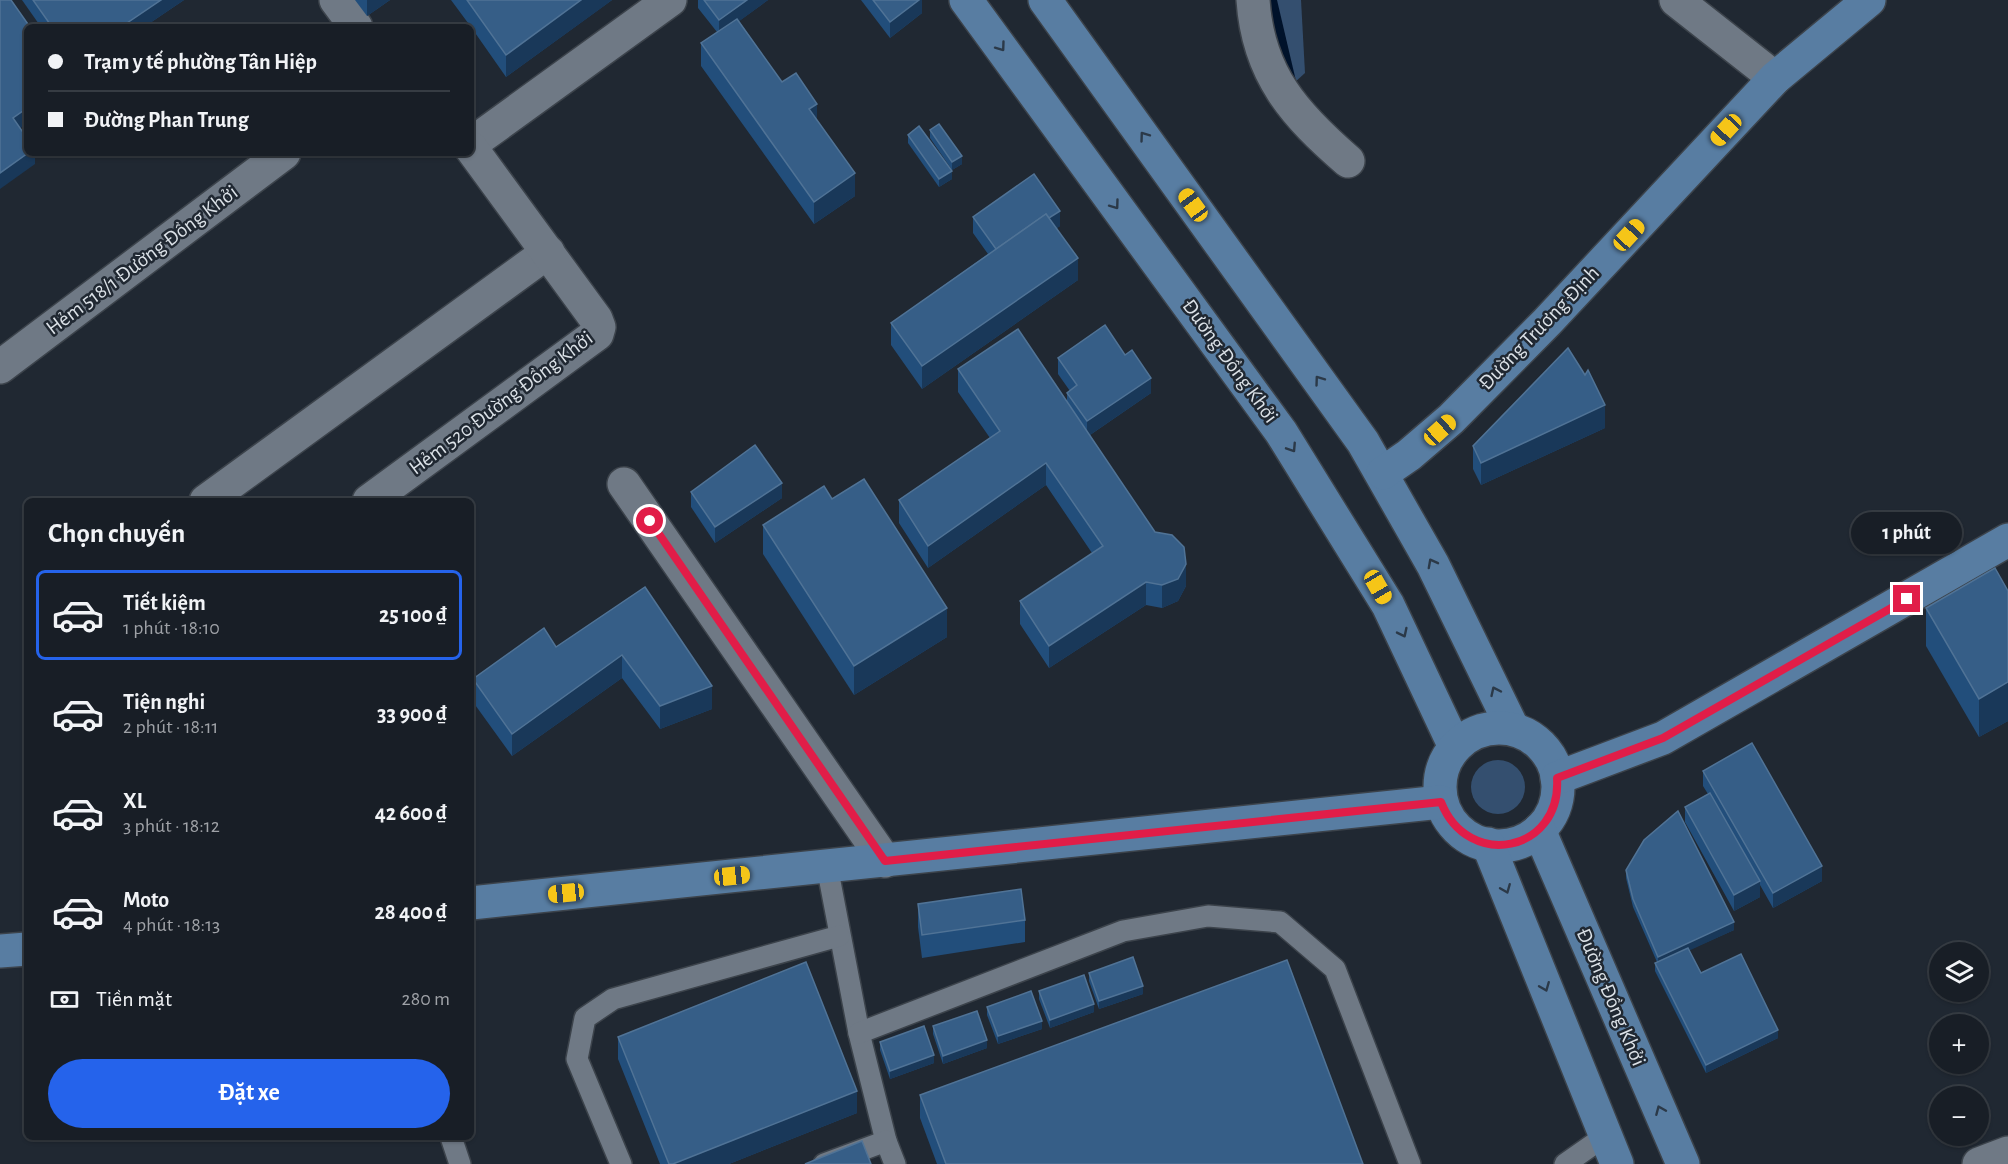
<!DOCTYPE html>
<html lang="vi">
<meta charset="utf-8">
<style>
:root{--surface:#181e26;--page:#21272e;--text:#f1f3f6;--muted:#9fa2a7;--line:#363c43;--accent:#2563eb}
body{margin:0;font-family:"Alegreya Sans",sans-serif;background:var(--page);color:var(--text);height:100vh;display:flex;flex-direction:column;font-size:22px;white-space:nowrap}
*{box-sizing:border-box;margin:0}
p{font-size:20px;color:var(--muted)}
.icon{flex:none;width:33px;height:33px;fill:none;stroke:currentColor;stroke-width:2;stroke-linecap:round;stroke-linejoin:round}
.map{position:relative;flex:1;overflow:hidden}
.drawer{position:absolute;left:24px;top:498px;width:450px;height:642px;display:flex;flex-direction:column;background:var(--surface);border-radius:9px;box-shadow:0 2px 4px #0004,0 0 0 2px var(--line)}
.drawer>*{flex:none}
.banner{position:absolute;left:24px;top:24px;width:450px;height:132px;border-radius:9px;box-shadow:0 2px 4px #0004,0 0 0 2px var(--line);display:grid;align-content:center;height:132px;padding:0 24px;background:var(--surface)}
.buttons{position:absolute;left:1929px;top:942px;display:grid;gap:12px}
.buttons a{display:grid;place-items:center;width:60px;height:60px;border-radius:50%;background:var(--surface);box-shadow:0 2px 4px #0004,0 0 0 2px var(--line);font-size:30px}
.end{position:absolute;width:27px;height:27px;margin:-14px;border:8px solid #e11d48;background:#fff;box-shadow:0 0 0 3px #fff}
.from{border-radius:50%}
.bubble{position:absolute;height:42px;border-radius:21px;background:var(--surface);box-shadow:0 2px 4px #0004,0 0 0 2px var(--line);font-size:20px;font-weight:700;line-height:42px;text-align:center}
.car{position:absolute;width:18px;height:36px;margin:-18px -9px;border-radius:8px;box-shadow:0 0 4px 2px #0007;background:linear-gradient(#f5c518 24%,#345 0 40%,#f5c518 0 76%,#345 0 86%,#f5c518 0)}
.banner b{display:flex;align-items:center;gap:21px;height:57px;font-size:22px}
.banner b+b{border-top:2px solid var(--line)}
.banner i{width:15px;height:15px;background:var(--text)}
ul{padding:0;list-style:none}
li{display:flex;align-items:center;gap:18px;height:90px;margin:0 12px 9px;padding:0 12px;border:3px solid transparent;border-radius:9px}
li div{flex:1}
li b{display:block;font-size:22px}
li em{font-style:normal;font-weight:700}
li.active{border-color:var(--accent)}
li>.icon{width:54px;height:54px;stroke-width:1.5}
h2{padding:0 24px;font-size:27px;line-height:72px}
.pay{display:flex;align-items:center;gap:15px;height:66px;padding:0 24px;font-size:22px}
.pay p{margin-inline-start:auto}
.button{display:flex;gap:12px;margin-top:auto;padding:12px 24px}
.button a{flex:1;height:69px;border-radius:36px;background:var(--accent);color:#fff;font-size:24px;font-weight:700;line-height:69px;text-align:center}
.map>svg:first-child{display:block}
</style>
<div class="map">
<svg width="2008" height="1164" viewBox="0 0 2008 1164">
<rect width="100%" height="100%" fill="#202832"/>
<g fill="#344f6f">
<polygon points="1240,0 1301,0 1305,73 1294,83"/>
<circle cx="1498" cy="787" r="27"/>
</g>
<polygon fill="#00122a" points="1265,0 1277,0 1296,81 1275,49"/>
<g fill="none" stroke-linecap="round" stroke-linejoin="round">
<defs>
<g id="lane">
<polyline points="827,866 859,1033 886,1141 895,1164"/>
<polyline points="859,1033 1123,931 1208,916 1280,922 1335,969 1410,1164"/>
<polyline points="451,1137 460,1164"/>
<polyline points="621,1164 577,1059 585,1018 613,999 839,936"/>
<polyline points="824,1164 886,1141"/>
<polyline points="1565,1164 1605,1136"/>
</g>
<g id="street">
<polyline points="336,0 356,27"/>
<path d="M1253 0C1258 75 1295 115 1348 161"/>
<polyline points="1676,0 1775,78"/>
<polyline points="471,144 670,0"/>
<polyline points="0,367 284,153"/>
<polyline points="624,484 885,861"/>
<polyline points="206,501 548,252"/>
<polyline points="369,501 597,334 599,327 596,319 471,148"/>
<polyline points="1979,1164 2008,1153"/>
</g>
<g id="secondary">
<polyline points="966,0 1281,432 1388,605 1455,747"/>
<polyline points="1045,0 1363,442 1433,565 1513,729"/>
<polyline points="1383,473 1409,455 1451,419 1547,322 1775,78 1869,0"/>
<circle cx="1499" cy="787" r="59"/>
<polyline points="1557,778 1663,738 2008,540"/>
<polyline points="1539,830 1683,1164"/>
<polyline points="1488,844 1617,1164"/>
<polyline points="471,903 1441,802"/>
<polyline points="0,951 27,949"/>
</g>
</defs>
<use href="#lane" stroke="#3c434b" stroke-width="24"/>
<use href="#street" stroke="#3c434b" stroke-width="36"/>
<use href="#secondary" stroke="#3c434b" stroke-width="36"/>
<use href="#lane" stroke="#6f7985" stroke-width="21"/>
<use href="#street" stroke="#6f7985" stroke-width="33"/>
<use href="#secondary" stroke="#587da2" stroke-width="33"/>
</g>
<g fill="#224e7b">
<polygon points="22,0 184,0 144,27 41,27"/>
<polygon points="355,0 390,0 367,16"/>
<polygon points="451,0 612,0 506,77 471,27"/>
<polygon points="698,0 768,0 739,21 782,82 817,120 855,196 814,224 701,66 701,43 717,32 698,8"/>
<polygon points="861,0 922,0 922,13 890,38"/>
<polygon points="930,130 962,164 952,170 930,138"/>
<polygon points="908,135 952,179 939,187 908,143"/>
<polygon points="973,217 1060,226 1057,228 1078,280 922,389 891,345 891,323 988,254 973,233"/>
<polygon points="1058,358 1151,393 1090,435 1186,586 1178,601 1162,608 1146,605 1049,668 1020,624 1020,601 1092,553 1046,485 928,568 899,523 899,500 990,438 958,392 958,369 1067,402 1067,393 1070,391 1058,374"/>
<polygon points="1605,428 1481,485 1473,469 1473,446"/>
<polygon points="691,492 782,498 715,543 691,507"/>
<polygon points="832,499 947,637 854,695 763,554 763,525"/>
<polygon points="645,587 712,709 660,729 622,678 512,756 473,702 473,679 556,647"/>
<polygon points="2008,591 2008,721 1979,737 1926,646 1926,608"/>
<polygon points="1703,771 1822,881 1773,908 1760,885 1760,897 1734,911 1685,822 1685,807 1708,794 1703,786"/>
<polygon points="1626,870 1734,930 1689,950 1701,973 1778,1038 1706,1073 1655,971 1655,963 1657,962 1633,907 1626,878"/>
<polygon points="918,904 1025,920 1025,942 922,958 918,927"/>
<polygon points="1089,973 1143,994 1099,1009 1089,981"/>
<polygon points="1039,991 1094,1012 1050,1028 1039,999"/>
<polygon points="987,1007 1042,1029 998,1044 987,1015"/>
<polygon points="933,1026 987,1048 943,1064 933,1034"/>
<polygon points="618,1037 857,1113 729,1164 660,1164 618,1059"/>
<polygon points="880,1042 934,1063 890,1079 880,1050"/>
<polygon points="920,1095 1363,1164 937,1164 920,1118"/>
</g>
<g fill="#193859">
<polygon points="161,0 184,0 144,27 121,27"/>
<polygon points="367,0 390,0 367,16"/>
<polygon points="581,0 604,0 604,6 506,77 506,55"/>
<polygon points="604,0 612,0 604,6"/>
<polygon points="747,0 768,0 719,36 719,20"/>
<polygon points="919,0 922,0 922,13 890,38 890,22"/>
<polygon points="817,104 817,126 809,109"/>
<polygon points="27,108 27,123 13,134 13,118"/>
<polygon points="28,153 35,153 35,164 0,189 0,173"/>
<polygon points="962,156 962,164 952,170 952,162"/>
<polygon points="952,171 952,179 939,187 939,179"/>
<polygon points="855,173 855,196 814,224 814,202"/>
<polygon points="1060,211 1060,226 999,269 999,254"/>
<polygon points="1078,258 1078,280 922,389 922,366"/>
<polygon points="1151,378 1151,393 1087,437 1087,421"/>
<polygon points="1605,405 1605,428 1481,485 1481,463"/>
<polygon points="1046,463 1046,485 928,568 928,546"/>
<polygon points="782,483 782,498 715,543 715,527"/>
<polygon points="1186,564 1186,586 1178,601 1162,608 1162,585"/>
<polygon points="1146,582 1146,605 1049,668 1049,646"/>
<polygon points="947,608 947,637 854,695 854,666"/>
<polygon points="622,655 622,678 512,756 512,734"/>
<polygon points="2008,682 2008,721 1979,737 1979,699"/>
<polygon points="712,686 712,709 660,729 660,706"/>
<polygon points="1822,866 1822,881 1773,908 1773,893"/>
<polygon points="1760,881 1760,897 1734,911 1734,895"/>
<polygon points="1734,922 1734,930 1658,965 1658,957"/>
<polygon points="1143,986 1143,994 1099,1009 1099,1001"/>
<polygon points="1094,1004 1094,1012 1050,1028 1050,1020"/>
<polygon points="1042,1021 1042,1029 998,1044 998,1036"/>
<polygon points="1778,1030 1778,1038 1706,1073 1706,1065"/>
<polygon points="987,1040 987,1048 943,1064 943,1056"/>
<polygon points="934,1055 934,1063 890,1079 890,1071"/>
<polygon points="857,1091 857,1113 729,1164 673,1164"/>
</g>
<g fill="#365e87" stroke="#507396" stroke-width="1.5">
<polygon points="0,0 11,0 30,27 27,27 27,108 13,118 27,138 27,153 28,153 0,173"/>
<polygon points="33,0 161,0 121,27 52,27"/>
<polygon points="467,0 581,0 506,55"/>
<polygon points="704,0 747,0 719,20"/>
<polygon points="873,0 919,0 890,22"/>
<polygon points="737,19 782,82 796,73 817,104 809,109 855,173 814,202 701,43"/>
<polygon points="939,124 962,156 952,162 930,130"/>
<polygon points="919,126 952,171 939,179 908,135"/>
<polygon points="1034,174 1060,211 1049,218 1046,214 996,249 973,217"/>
<polygon points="1046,214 1078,258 922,366 891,323"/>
<polygon points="1105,325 1125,355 1132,350 1151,378 1087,421 1067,393 1077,385 1058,358"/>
<polygon points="1018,329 1155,532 1172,535 1184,547 1186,564 1178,579 1162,585 1146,582 1049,646 1020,601 1103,546 1046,463 928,546 899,500 1000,431 958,369"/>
<polygon points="1568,348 1585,375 1588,370 1605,405 1481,463 1473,446"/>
<polygon points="755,445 782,483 715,527 691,492"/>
<polygon points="864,479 947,608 854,666 763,525 824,486 832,499"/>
<polygon points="1995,568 2008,591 2008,682 1979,699 1926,608"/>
<polygon points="645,587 712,686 660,706 622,655 512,734 473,679 544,628 556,647"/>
<polygon points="1752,743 1822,866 1773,893 1703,771"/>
<polygon points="1710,793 1760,881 1734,895 1685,807"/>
<polygon points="1678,811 1734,922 1658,957 1633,899 1626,870 1644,840"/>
<polygon points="1021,889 1025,920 922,935 918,904"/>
<polygon points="1688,948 1701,973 1741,954 1778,1030 1706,1065 1655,963"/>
<polygon points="1133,957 1143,986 1099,1001 1089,973"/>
<polygon points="1287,960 1363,1164 946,1164 920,1095"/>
<polygon points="806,962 857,1091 673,1164 669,1164 618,1037"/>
<polygon points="1084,975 1094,1004 1050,1020 1039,991"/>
<polygon points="1031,991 1042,1021 998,1036 987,1007"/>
<polygon points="977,1011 987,1040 943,1056 933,1026"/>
<polygon points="924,1026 934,1055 890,1071 880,1042"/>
<polygon points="862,1141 871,1164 805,1164"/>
</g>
<defs><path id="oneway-chevron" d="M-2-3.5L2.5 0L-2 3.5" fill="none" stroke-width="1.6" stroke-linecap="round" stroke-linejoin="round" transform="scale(1.5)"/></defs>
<g stroke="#2b3948">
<use href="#oneway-chevron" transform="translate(1001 47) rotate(54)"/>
<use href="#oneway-chevron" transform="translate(1144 136) rotate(-126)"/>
<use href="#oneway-chevron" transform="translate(1115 205) rotate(54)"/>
<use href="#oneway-chevron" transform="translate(1319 380) rotate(-126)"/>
<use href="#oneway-chevron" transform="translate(1292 448) rotate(57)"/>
<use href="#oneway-chevron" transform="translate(1432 563) rotate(-118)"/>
<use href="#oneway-chevron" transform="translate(1403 633) rotate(64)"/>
<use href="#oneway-chevron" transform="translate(1495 691) rotate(-115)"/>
<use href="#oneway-chevron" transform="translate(1506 889) rotate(68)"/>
<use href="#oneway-chevron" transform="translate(1545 987) rotate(68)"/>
<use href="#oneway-chevron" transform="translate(1660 1110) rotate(-113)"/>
</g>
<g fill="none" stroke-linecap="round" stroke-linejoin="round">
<path stroke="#e11d48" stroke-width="8" d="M650 521 885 861 1441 802C1468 871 1562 852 1557 778L1663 738 1907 599"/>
</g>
<g text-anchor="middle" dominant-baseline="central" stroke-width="5" stroke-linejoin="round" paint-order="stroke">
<g font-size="21" fill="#dce2e8" stroke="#202832">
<text transform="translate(142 260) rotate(-37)">Hẻm 518/1 Đường Đồng Khởi</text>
<text transform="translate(1539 328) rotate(-46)">Đường Trương Định</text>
<text transform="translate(1230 361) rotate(54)">Đường Đồng Khởi</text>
<text transform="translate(501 403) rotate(-37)">Hẻm 520 Đường Đồng Khởi</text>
<text transform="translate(1611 997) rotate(67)">Đường Đồng Khởi</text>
</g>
</g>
</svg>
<div class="buttons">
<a><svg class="icon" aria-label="layers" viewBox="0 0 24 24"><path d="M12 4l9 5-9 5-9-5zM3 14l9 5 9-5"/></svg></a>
<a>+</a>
<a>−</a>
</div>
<i class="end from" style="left:650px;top:521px"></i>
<i class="end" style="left:1907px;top:599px"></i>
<div class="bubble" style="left:1851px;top:512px;width:111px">1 phút</div>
<i class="car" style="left:1726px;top:130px;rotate:223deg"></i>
<i class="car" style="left:1193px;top:205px;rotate:324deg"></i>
<i class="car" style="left:1629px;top:235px;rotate:43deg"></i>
<i class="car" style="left:1440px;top:430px;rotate:48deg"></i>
<i class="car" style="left:1378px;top:587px;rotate:150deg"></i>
<i class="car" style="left:732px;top:876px;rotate:84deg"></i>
<i class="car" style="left:566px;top:893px;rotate:264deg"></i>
<div class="banner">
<b><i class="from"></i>Trạm y tế phường Tân Hiệp</b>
<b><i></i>Đường Phan Trung</b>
</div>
<section class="drawer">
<h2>Chọn chuyến</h2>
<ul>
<li class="active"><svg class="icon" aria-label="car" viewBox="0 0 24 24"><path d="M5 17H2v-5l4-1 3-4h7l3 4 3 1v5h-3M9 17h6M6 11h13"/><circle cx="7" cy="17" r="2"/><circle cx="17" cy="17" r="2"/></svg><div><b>Tiết kiệm</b><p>1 phút · 18:10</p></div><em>25 100 ₫</em></li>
<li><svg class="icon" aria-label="car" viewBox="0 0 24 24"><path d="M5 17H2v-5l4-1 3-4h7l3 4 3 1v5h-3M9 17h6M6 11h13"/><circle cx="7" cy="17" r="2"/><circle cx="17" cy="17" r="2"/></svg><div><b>Tiện nghi</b><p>2 phút · 18:11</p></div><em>33 900 ₫</em></li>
<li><svg class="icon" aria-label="car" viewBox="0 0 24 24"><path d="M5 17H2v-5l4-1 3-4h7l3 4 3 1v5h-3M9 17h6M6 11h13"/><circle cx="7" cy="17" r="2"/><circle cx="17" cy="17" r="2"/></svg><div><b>XL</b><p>3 phút · 18:12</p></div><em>42 600 ₫</em></li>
<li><svg class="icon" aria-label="car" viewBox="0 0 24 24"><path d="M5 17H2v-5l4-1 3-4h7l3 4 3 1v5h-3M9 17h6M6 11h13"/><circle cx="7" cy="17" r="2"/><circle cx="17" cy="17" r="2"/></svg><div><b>Moto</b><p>4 phút · 18:13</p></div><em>28 400 ₫</em></li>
</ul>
<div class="pay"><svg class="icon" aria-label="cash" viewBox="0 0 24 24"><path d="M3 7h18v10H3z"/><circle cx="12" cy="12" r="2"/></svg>Tiền mặt<p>280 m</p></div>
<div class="button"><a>Đặt xe</a></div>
</section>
</div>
